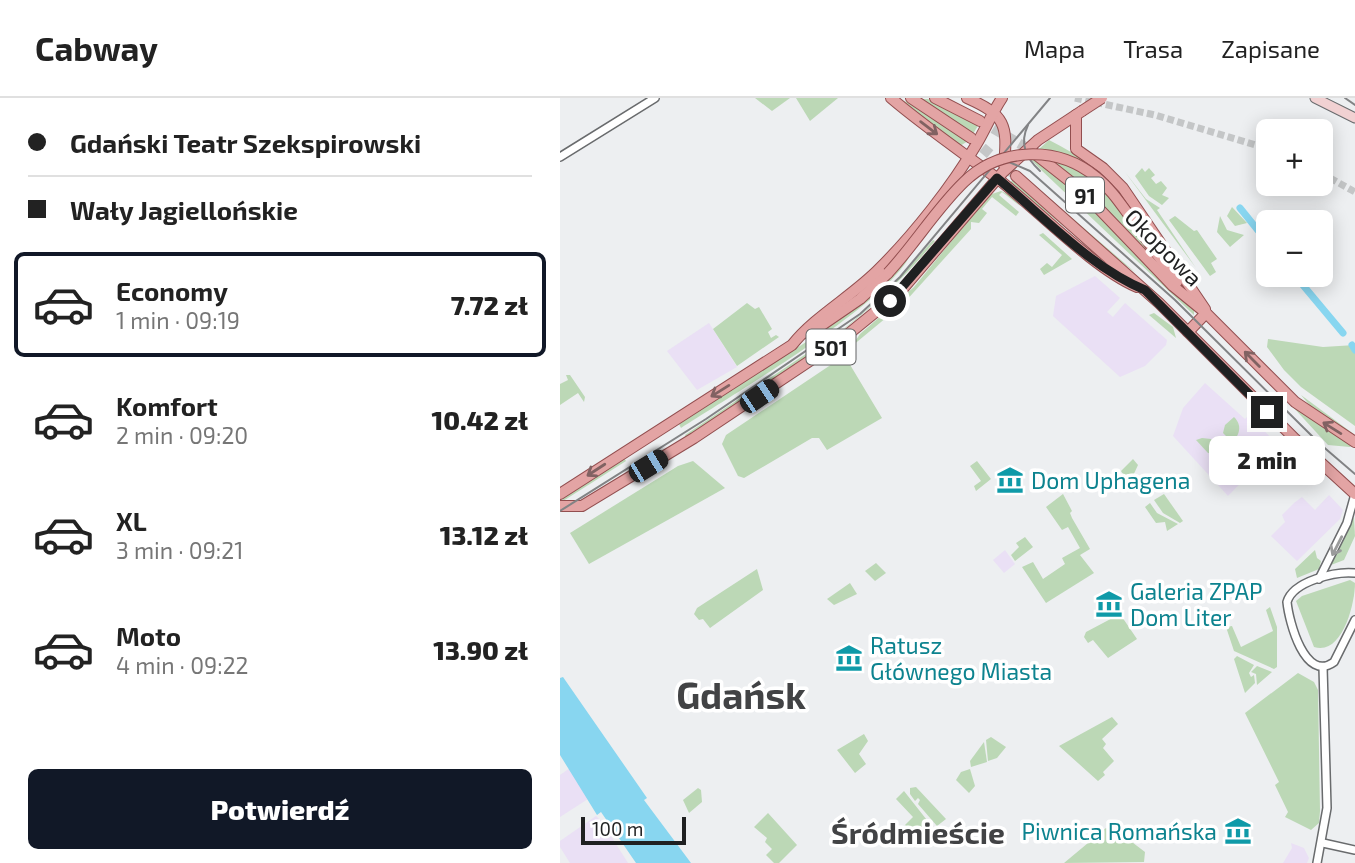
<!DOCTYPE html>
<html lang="pl">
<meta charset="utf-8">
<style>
:root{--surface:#fff;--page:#f2f2f2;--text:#222;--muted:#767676;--line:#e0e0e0;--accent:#111827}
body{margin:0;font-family:"Exo 2",sans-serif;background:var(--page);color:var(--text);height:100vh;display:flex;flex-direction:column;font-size:26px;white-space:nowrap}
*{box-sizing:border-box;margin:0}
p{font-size:23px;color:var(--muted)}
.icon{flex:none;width:38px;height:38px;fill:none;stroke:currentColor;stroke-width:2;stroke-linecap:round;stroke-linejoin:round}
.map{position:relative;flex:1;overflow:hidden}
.details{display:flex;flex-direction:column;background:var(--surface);width:560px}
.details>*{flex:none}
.banner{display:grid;align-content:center;height:154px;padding:0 28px;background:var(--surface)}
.fabs{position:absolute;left:696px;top:21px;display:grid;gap:14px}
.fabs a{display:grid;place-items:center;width:77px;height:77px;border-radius:10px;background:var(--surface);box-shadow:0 4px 18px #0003;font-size:35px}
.scale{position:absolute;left:21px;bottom:18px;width:105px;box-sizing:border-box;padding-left:7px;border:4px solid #1f2021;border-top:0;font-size:19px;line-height:24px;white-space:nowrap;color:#1f2021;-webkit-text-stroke:5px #fff;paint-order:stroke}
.end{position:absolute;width:32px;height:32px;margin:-16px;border:9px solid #1f2021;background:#fff;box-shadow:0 0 0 4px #fff}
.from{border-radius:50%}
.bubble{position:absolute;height:49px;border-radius:10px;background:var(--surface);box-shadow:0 4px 18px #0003;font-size:23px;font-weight:800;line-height:49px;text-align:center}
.car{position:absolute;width:21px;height:42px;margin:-21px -10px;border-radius:9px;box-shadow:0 0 5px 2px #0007;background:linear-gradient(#222 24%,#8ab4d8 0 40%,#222 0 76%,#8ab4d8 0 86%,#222 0)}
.banner b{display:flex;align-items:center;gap:24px;height:66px;font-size:26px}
.banner b+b{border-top:2px solid var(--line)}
.banner i{width:18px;height:18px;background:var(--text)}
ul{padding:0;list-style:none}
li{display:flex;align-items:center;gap:21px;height:105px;margin:0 14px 10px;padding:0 14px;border:4px solid transparent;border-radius:10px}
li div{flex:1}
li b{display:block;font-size:26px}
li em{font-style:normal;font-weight:800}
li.current{border-color:var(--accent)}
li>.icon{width:63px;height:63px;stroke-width:1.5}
.button{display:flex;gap:14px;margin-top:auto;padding:14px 28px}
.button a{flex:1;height:80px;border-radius:10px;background:var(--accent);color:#fff;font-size:28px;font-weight:800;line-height:80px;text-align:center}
header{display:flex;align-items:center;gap:42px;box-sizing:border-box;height:98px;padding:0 35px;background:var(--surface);border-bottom:2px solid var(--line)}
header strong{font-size:33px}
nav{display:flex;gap:38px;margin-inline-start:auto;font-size:24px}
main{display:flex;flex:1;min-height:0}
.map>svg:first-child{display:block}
</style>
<header>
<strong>Cabway</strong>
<nav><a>Mapa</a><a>Trasa</a><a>Zapisane</a></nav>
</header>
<main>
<section class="details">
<div class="banner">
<b><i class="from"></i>Gdański Teatr Szekspirowski</b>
<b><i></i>Wały Jagiellońskie</b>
</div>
<ul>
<li class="current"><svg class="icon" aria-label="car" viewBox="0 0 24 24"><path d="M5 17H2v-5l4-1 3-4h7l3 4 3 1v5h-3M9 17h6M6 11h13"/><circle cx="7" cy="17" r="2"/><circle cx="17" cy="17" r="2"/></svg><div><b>Economy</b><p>1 min · 09:19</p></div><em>7.72 zł</em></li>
<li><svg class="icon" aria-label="car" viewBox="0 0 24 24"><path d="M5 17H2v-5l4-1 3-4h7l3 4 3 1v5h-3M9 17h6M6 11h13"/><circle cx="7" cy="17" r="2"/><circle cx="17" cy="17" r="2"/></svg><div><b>Komfort</b><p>2 min · 09:20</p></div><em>10.42 zł</em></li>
<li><svg class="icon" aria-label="car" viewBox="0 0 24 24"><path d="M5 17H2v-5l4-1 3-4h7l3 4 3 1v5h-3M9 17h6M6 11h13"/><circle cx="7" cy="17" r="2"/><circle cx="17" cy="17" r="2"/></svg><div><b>XL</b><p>3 min · 09:21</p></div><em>13.12 zł</em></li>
<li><svg class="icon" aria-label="car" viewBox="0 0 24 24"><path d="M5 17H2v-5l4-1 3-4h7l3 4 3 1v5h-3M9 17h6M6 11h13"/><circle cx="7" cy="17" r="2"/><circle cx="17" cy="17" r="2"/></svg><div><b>Moto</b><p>4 min · 09:22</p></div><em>13.90 zł</em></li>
</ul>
<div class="button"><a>Potwierdź</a></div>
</section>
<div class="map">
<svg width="795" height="765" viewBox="0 0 795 765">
<rect width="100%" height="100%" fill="#edeff1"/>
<g fill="#eae0f5">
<polygon points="535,178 560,200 547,214 553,219 565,205 607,242 606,247 585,268 560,279 493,218 496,198"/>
<polygon points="149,225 177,269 137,292 107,253"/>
<polygon points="645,285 685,321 689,317 718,347 668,398 613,338 623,310"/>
<polygon points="769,397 783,412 780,421 737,463 711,438 725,424 722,417 734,405 742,399 755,412"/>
<polygon points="445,452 455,466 444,475 433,462"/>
<polygon points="10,670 28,701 0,719 0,677"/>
<polygon points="36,718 42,724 68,765 10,765 0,749 0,743"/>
<polygon points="731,745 744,750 749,760 747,765 723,765 732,750"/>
</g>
<g fill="#bcd8b6">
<polygon points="195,0 230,0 212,13"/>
<polygon points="236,0 278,0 250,23"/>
<polygon points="336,0 357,8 408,43 400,48"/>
<polygon points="362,1 368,1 419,26 413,36"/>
<path d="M489 42C552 73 572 109 609 164L568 122 594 164 529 95 479 51Z"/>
<path d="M472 57C529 105 578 161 634 211V217L478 69 469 59Z"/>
<polygon points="582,70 585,74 589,70 595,77 591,80 596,86 601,83 607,90 602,97 609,100 602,107 589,98 575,78"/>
<polygon points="459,74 576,175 548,154"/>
<polygon points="565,74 586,101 600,110 597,112 636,170"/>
<polygon points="453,81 461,89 539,157 450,85"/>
<polygon points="441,93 450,97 460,108 442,94 439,97 459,114 456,118 432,99 422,111 427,115 419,125 411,124 411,131 344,205 292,248 300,236 354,189 429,97"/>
<polygon points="672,109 687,125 675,128 667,118"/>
<polygon points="615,118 634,133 637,132 657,161 651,165 656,174 650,178 609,122"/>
<polygon points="660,118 667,132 684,137 670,149 657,134"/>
<polygon points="483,135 512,161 484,177 480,171 487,165 492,169 502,157 479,137"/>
<path d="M373 142 375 143C307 226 215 282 126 340L125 337 286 229 325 196Z"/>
<path d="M351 156C327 206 174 296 121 330L119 326 277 224 319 191Z"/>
<polygon points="187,205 195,211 199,209 212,231 208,234 211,240 216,237 219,239 177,268 153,231"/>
<polygon points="594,215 613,229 616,240 589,217"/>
<polygon points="708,241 763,249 795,247 795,328 741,289 724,272 707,249"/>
<polygon points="281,260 289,265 322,320 267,352 259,340 252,340 184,380 178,378 162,346 166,337"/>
<polygon points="6,277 10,277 25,299 24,304 18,295 0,307 0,286 8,282"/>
<polygon points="741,297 795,337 752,310"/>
<polygon points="732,308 791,348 790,349 768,347"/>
<path d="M674 319C684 329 678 339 670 348L668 346 670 342 663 335 665 327Z"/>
<polygon points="642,340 651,341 664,354 657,357 648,355 636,342"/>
<polygon points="64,360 66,363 0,405 5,398"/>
<polygon points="573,361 578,367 572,380 582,390 574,393 561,373"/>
<polygon points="133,363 165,390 29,466 10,435 118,368"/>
<polygon points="417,363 431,381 416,393 414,388 421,383 410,368"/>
<polygon points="503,396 512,413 510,415 512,420 530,451 520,457 534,475 486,505 462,469 473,464 483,481 505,466 502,460 520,450 508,429 502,432 486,409"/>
<polygon points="604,396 623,423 620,425 603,415 594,402"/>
<polygon points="590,405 597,415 618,426 607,433 605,424 596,425 585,409"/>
<polygon points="794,419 795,438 784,462 771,467"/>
<polygon points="465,439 473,449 455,463 451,457 459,449 456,445"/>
<polygon points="755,452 757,460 761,463 759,471 737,480 735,471"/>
<polygon points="316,465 326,475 315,483 305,473"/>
<polygon points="197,471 203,492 150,530 143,521 139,522 134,516 137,510"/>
<path d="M790 482 795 485C795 506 782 558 754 549L736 503 742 498Z"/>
<polygon points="290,485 297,496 274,507 267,501"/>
<polygon points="710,509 717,529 717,569 714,571 674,553 666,529 672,528 681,549 713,533 706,512"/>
<polygon points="560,516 577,541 548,560 533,542 528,545 524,539 526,534"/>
<polygon points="677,558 694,567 689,575 691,579 694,577 695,585 685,595 674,561"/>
<polygon points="697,568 712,574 697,587 696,576 691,574"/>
<polygon points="738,575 754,584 758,592 760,713 759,725 751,732 725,719 728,714 715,687 719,684 685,615"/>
<polygon points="552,619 558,626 542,641 546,646 543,650 554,663 543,674 545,677 538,683 499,648"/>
<polygon points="304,636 308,643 299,656 306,666 295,675 277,652"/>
<polygon points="431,639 446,649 437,660 428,663 426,642"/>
<polygon points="424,644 427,664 411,669 410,663"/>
<polygon points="410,671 415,688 409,695 396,682 401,674"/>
<polygon points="356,689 386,721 377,728 358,706 360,702 358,700 355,703 350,696 350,690"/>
<polygon points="138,690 141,692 142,704 129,715 123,702"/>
<polygon points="344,693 370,726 370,734 354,747 360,740 345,727 353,719 336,701"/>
<polygon points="208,715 237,747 219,765 214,765 206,757 212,751 205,744 207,740 194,729"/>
<polygon points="546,730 554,735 556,732 585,754 584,764 504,765"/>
</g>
<polygon fill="#88d6f0" points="3,579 87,700 84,702 131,765 76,765 41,714 37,717 0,657 0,580"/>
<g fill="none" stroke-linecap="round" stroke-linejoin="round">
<g stroke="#88d6f0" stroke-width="7">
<polyline points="680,110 709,146"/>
<polyline points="737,180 783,235"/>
<polyline points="792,247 795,252"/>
</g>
<g stroke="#c4c6c7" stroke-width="7" stroke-dasharray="7 3.5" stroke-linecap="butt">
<polyline points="515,0 595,17 709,51"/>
<polyline points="761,75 795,94"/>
</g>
<g stroke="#c4c6c7" stroke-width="10" stroke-dasharray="10 5" stroke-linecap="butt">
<polyline points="420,23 474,54"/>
<polyline points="411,40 456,78"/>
</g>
<defs>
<g id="tertiary">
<polyline points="0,59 95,0"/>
<path d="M795 475C776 473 733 483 727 504 729 524 745 585 774 564L795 522"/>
<polyline points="759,481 787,425 795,396"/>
<polyline points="763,745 795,752"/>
<polyline points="757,765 767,710 763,569"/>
</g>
<polyline id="secondary" points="755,0 795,20"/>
<g id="primary">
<path d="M331 0C365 29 402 54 438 81 478 112 533 170 577 189"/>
<polyline points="351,0 411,40"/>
<polyline points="375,0 420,23"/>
<path d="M407 0C445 17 448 26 444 67"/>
<polyline points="516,17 516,51 543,70 563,90 645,211"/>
<polyline points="474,55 521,92 613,188 646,215 735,304 795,344"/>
<polyline points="456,78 599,205 735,341 795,396"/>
<polyline points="571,120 617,184"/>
<polyline points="628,234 646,215"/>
<polyline points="249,236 300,201 328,175"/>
<path d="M0 396 232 247C256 217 293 198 320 170 354 136 392 88 416 47 425 32 432 15 442 0"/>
<polyline points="0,408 22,408 134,340 281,242 340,194 443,74 478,42 522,13"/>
</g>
</defs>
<use href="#tertiary" stroke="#696b6d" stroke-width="10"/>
<use href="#secondary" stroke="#696b6d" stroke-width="11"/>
<use href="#primary" stroke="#924e4f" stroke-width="12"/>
<use href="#tertiary" stroke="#fff" stroke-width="7"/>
<use href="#secondary" stroke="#f1d1d2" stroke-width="9"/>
<use href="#primary" stroke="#e3a4a4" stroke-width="10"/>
<g stroke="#828385" stroke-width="2">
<polyline points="785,0 795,7"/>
<path d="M468 27C459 46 466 60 480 73"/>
<polyline points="429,68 449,64 470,73 615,202 760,346 795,376"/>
<polyline points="0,413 146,321 300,216 340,179 490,0"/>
</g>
<defs>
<g id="primary-bridge">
<polyline points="522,13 542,0"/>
<path d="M328 175C355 146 376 111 404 84 440 49 497 47 536 79 550 90 560 105 571 120"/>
</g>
</defs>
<use href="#primary-bridge" stroke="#924e4f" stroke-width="12" stroke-linecap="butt"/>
<use href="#primary-bridge" stroke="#e3a4a4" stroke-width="10"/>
</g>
<defs><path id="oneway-shaft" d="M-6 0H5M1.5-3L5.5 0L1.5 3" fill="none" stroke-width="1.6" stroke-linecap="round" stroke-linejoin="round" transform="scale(1.75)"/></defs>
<g stroke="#816262">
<use href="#oneway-shaft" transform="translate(369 30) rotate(37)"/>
<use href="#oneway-shaft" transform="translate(692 261) rotate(-135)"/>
<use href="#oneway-shaft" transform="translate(160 293) rotate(148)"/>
<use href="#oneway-shaft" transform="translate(772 330) rotate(-148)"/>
<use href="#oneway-shaft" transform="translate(36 372) rotate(147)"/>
</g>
<use stroke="#9a9b9b" href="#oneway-shaft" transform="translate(777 448) rotate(117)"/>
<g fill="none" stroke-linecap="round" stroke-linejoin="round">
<path stroke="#1f2021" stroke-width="9" d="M330 203 437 80C483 118 530 169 585 192L707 314"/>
</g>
<defs>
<symbol id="museum-bare" viewBox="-9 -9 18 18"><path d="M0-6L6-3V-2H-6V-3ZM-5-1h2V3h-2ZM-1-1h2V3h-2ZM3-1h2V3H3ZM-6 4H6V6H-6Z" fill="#0f9aa8" stroke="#fff" stroke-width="2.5" paint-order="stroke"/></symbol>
</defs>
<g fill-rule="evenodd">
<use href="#museum-bare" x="431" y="363" width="38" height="38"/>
<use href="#museum-bare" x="530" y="487" width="38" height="38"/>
<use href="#museum-bare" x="270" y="541" width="38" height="38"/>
<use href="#museum-bare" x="659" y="714" width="38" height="38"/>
</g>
<g text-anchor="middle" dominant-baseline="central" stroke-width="7" stroke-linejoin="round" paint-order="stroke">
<g fill="#fff" stroke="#626364" stroke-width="2">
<rect x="506" y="79.5" width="38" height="35" rx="5"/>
<rect x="246.5" y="231.5" width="49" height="35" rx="5"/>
</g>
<g font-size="21" font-weight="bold" fill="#1f2021">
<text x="525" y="97">91</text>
<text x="271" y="249">501</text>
</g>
<g font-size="23" fill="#1f2021" stroke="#fff">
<text transform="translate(604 149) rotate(45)">Okopowa</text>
</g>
<g font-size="23" fill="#0d838f" stroke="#fff" text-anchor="start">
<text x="471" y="382">Dom Uphagena</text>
<text x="570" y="493">Galeria ZPAP<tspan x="570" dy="26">Dom Liter</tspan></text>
<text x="310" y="547">Ratusz<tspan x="310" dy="26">Głównego Miasta</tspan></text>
<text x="657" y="733" text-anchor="end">Piwnica Romańska</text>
</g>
<g font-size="30" font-weight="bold" fill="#424345" stroke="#fff">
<text x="358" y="734">Śródmieście</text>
</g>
<g font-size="37" font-weight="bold" fill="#424345" stroke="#fff">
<text x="181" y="596">Gdańsk</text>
</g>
</g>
</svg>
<div class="fabs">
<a>+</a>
<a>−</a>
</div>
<div class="scale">100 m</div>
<i class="end from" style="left:330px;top:203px"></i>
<i class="end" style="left:707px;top:314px"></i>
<div class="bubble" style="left:649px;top:338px;width:116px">2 min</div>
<i class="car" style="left:199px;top:298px;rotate:56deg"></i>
<i class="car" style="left:88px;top:368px;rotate:59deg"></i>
</div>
</main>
